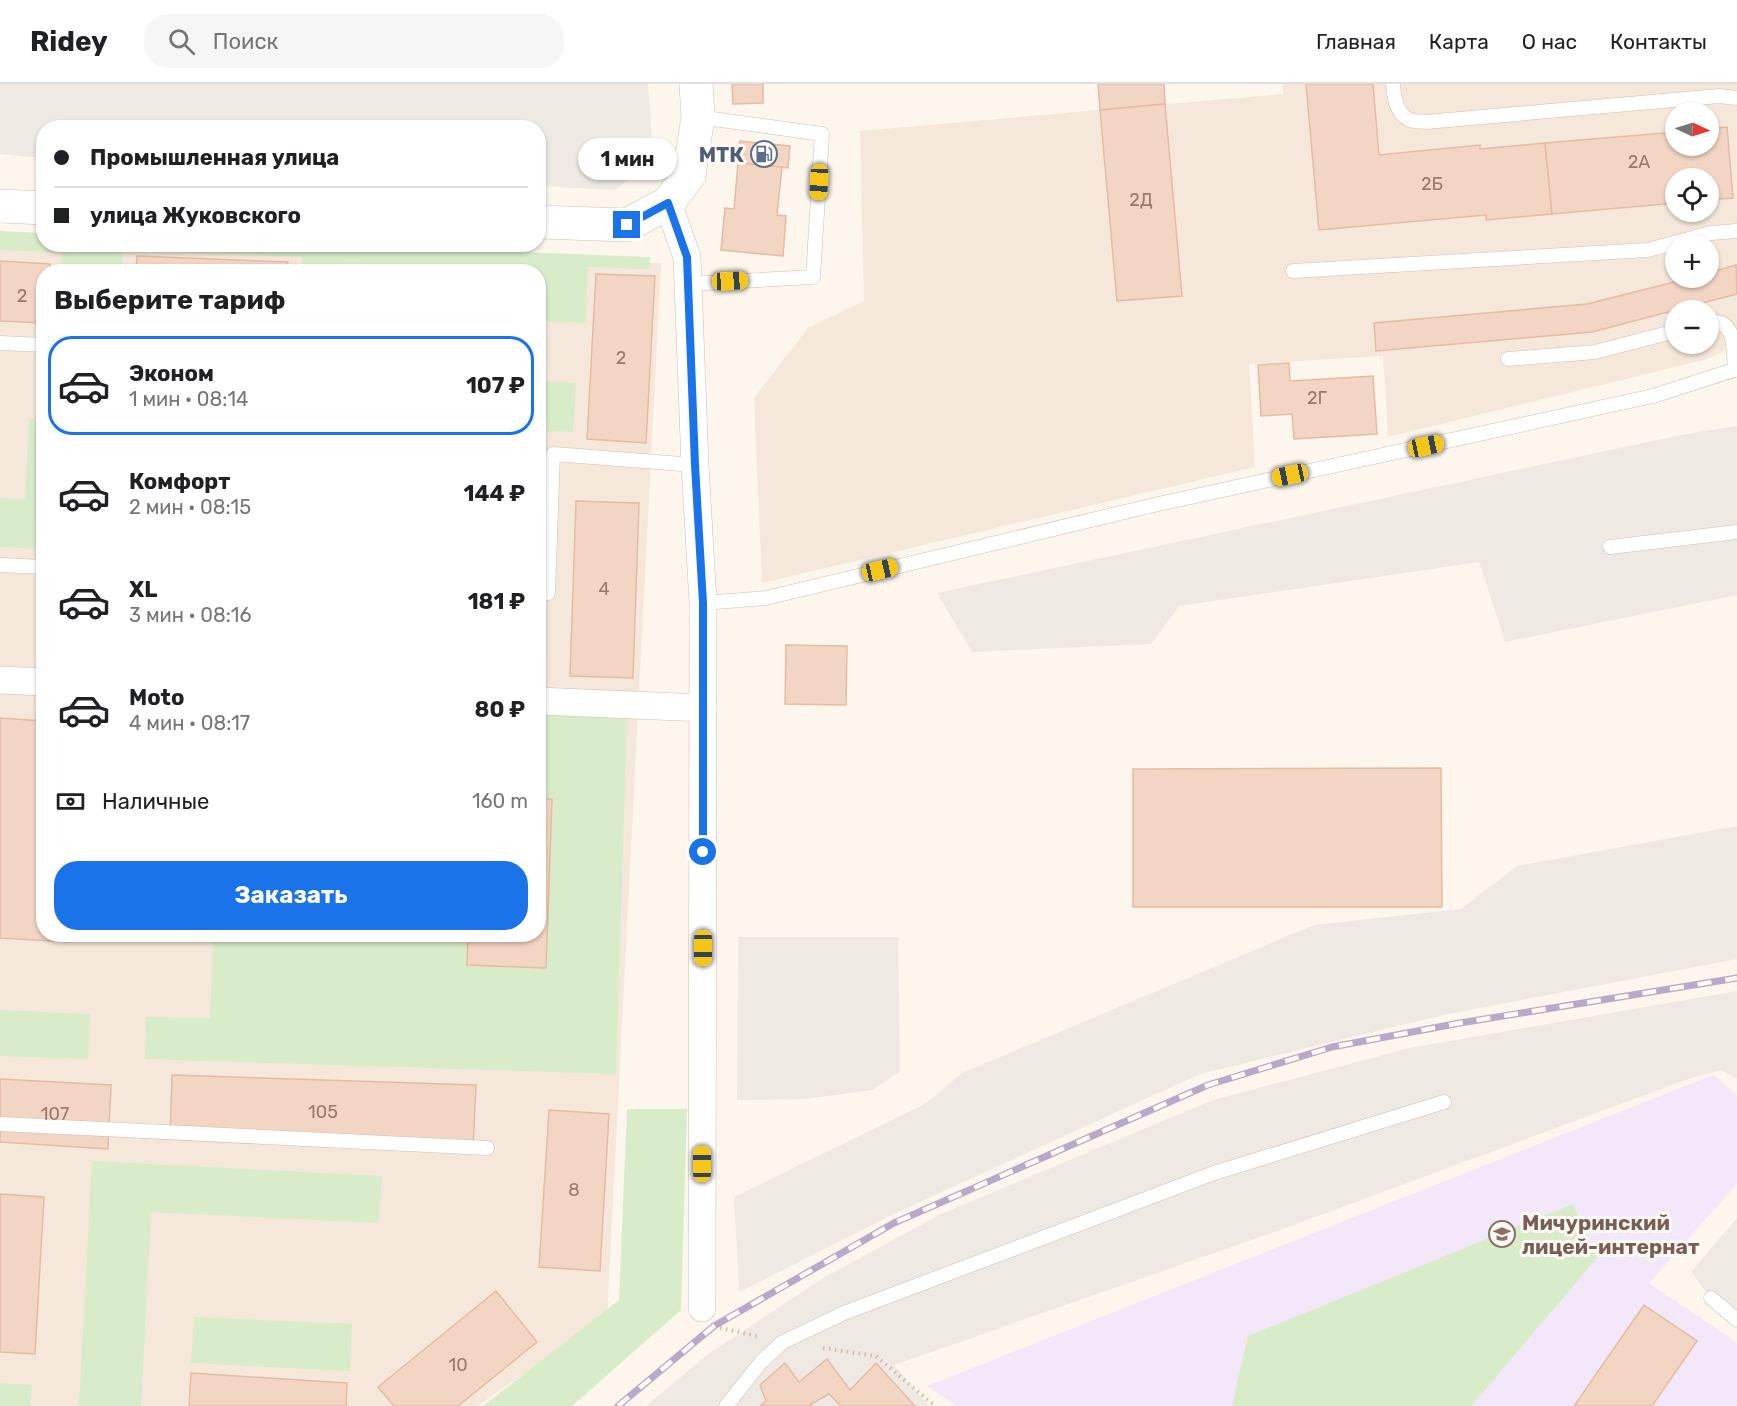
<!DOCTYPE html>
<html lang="ru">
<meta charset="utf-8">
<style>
:root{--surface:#fff;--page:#f6f6f6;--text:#202124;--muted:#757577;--line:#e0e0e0;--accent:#1a73e8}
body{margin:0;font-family:Rubik,sans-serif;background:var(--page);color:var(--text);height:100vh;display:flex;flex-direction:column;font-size:22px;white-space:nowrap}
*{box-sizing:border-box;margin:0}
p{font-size:20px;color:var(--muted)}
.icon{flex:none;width:33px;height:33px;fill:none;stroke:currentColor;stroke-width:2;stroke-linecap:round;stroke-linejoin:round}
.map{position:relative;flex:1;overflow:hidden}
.panel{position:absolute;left:36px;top:180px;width:510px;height:678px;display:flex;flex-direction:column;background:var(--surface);border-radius:24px;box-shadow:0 2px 4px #0004}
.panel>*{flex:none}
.hud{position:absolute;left:36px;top:36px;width:510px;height:132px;border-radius:24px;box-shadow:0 2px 4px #0004;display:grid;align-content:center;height:132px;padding:0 18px;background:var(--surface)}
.needle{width:39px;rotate:94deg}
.controls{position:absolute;left:1665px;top:18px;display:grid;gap:12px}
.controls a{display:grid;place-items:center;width:54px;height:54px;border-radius:50%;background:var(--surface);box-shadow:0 2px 4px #0004;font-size:30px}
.end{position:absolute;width:27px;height:27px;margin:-14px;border:8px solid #1a73e8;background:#fff;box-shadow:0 0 0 3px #fff}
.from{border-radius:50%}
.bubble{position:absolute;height:42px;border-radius:21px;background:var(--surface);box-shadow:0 2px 4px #0004;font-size:20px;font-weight:700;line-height:42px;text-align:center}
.car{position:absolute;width:18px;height:36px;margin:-18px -9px;border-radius:8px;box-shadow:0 0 4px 2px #0007;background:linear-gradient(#f5c518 24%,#345 0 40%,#f5c518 0 76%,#345 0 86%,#f5c518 0)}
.hud b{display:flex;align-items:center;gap:21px;height:57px;font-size:22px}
.hud b+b{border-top:2px solid var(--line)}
.hud i{width:15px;height:15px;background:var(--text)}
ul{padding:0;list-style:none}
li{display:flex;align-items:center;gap:18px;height:99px;margin:0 12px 9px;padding:0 6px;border:3px solid transparent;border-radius:24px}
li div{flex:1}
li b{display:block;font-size:22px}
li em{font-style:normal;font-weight:700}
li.on{border-color:var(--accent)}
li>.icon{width:54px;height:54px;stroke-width:1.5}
h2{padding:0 18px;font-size:27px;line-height:72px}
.pay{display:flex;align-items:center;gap:15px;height:66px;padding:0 18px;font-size:22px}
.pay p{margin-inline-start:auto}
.action{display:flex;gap:12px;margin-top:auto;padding:12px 18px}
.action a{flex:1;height:69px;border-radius:24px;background:var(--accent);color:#fff;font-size:24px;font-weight:700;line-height:69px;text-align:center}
header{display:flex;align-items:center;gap:36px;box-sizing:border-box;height:84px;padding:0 30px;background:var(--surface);border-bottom:2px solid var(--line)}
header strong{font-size:28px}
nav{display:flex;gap:33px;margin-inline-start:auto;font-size:21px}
.search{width:420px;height:54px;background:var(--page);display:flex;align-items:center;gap:15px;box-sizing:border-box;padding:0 21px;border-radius:24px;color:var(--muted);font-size:22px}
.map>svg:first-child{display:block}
</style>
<header>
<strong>Ridey</strong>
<div class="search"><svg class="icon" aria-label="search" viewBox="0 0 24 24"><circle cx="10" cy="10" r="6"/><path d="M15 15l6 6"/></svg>Поиск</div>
<nav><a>Главная</a><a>Карта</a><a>О нас</a><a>Контакты</a></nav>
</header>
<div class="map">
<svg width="1737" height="1322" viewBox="0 0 1737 1322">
<rect width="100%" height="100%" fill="#fdf6ec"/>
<g fill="#f5e8da" fill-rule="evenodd">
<path d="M1283 0H1737V261L1708 275 1388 353 1383 272 1249 280 1255 383 762 499 754 314 808 244 864 217 860 47 1283 10ZM1676 28H1708V62H1676ZM1676 94H1708V128H1676ZM1676 160H1708V194H1676ZM1676 226H1708V260H1676Z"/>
<path d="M0 157 44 160 102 161 661 179 607 1233 477 1322H0ZM44 188H538V850H44Z"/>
</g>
<g fill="#efe9e4">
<polygon points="0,0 648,0 653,72 616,106 539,102 538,44 44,44 43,74 0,70"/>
<polygon points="1737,342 1737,511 1505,558 1479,478 1179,522 1151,560 972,568 937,509 1681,351"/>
<polygon points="1737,742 1737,875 1443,931 1200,990 900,1127 739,1208 734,1113 925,1020 962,989 1314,841 1461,825 1517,782"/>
<polygon points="738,853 898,853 900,987 872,1006 805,1015 737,1016"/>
<polygon points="1737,907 1737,995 1721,986 1691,994 1280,1146 894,1281 929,1322 646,1322 708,1270 825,1193 941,1130 1213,1016 1410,964"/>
<polygon points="1737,1134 1737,1236 1711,1214 1691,1188"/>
</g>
<polygon fill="#f3e8fa" points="1713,991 1737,1011 1737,1100 1649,1199 1737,1259 1737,1322 957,1322 927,1302"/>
<g fill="#d8ecc9">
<polygon points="0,147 43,149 44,160 338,161 650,173 649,185 588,183 586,239 539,237 538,188 346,179 345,187 302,187 302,173 123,166 122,187 61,187 62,169 0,166"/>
<polygon points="539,297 576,299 573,348 542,347 539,423"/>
<polygon points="29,335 43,336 43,465 0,463 0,414 25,415"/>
<polygon points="539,630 627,633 616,990 145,975 146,933 210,934 213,851 468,851 467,881 546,884 552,716 539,715"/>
<polygon points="0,926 90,930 88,975 0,972"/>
<polygon points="627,1025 687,1025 681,1226 572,1322 483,1322 619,1216"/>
<polygon points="92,1077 382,1092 379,1139 151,1128 141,1322 79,1322"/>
<polygon points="1573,1120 1597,1174 1471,1322 1232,1322 1248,1252"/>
<polygon points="194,1233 352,1240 350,1287 191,1279"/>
<polygon points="0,1299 32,1301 30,1322 0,1322"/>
</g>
<g fill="#f3d5c3" stroke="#e6bba3" stroke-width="1.5">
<polygon points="732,0 763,0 763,19 733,20"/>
<polygon points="1098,0 1164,0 1165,20 1100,26"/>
<polygon points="1306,0 1373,0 1379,71 1480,61 1480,65 1545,59 1552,130 1486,136 1486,131 1319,146"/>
<polygon points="1165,20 1182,212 1117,217 1100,26"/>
<polygon points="1727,43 1733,114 1708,116 1708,94 1676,94 1676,119 1552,130 1545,59 1676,48 1676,62 1708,62 1708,45"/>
<polygon points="740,57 790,62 788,84 738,79"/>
<polygon points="738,79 782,83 777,131 786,132 783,172 721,166 725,124 734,125"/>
<polygon points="137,172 288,178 287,188 136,188"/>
<polygon points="0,177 50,180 49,188 44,188 44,239 0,237"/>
<polygon points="1736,181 1737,210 1592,248 1376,267 1374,239 1587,220 1690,194 1708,194 1708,189"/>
<polygon points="596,190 655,192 646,359 587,355"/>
<polygon points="1289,279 1290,297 1373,292 1377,350 1294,355 1292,330 1261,332 1258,281"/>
<polygon points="576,417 639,419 633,594 570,592"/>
<polygon points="786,561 847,562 846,621 785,620"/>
<polygon points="0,634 44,637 44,850 69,850 69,858 0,854"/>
<polygon points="1441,684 1442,823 1133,823 1133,685"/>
<polygon points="538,715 552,715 546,884 467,881 468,850 538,850"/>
<polygon points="172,991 476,1001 473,1065 170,1055"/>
<polygon points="0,995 111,1001 108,1065 0,1058"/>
<polygon points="549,1026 609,1030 600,1187 539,1183"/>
<polygon points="0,1110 44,1113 35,1270 0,1268"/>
<polygon points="496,1207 537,1258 458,1322 394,1322 378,1303"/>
<polygon points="1644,1221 1697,1257 1652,1322 1574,1322"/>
<polygon points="827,1275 850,1306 876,1279 915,1322 841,1322 829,1310 811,1320 812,1322 760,1322 766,1317 760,1301 785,1279 799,1298"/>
<polygon points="191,1289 347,1299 346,1322 189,1322"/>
</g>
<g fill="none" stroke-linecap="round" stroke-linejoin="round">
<defs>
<g id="lane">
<path d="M1393 0C1394 13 1396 30 1410 36 1414 38 1421 37 1426 38L1719 12 1737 14"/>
<polyline points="1293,187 1648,166 1711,149 1737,147"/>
<polyline points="688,200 813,193 822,50 698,33"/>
<path d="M1708 238C1737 234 1733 264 1735 286"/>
<polyline points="0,259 44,261"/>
<polyline points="1508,275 1595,268 1676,247"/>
<polyline points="1610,463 1737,448"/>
<polyline points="0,481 44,483"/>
<polyline points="538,508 548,509 553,370 695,381"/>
<polyline points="703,519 766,514 1154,421 1653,312 1737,285"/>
<polyline points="0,1040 487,1064"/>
<polyline points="1711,1214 1737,1236"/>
<polyline points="726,1322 761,1278 783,1258 844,1229 1214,1089 1444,1018"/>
</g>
<g id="street">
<polyline points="668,119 687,173 695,381 703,519 702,1224"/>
<polyline points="0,596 44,598"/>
<polyline points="538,617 703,624"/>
</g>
<g id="secondary">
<polyline points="0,122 44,124"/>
<polyline points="538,138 627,141 668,119 689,91 698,33 696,0"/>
</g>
</defs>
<use href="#lane" stroke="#d1beb0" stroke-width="15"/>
<use href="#street" stroke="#d1beb0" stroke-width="28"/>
<use href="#secondary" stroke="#d6c0b0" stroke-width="34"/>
<g stroke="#d9b8a5" stroke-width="4" stroke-dasharray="1.5 4.5" stroke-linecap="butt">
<polyline points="720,1244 757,1252"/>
<polyline points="823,1264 876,1272 935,1322"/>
</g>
<use href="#lane" stroke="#fff" stroke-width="14"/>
<use href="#street" stroke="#fff" stroke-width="27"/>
<use href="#secondary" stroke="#fff" stroke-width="33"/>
<defs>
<polyline id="rail" points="618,1322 714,1242 894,1139 1208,1001 1332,963 1460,939 1737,894"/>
</defs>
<use href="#rail" stroke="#b9a8c9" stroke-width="7"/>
<use href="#rail" stroke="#fffaf3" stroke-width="4.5" stroke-dasharray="14" stroke-linecap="butt"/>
</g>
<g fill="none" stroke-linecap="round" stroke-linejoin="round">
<polyline stroke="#1a73e8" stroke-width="8" points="627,141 668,119 687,173 695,381 703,519 703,768"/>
</g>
<defs>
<symbol id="fuel-ring" viewBox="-11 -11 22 22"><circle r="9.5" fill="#fffaf3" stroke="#5c6f8a" stroke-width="1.5"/><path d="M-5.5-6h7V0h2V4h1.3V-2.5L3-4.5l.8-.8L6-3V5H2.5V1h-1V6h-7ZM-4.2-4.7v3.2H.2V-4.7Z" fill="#5c6f8a"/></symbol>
<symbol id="school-ring" viewBox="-11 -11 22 22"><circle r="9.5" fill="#fffaf3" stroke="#8d6e63" stroke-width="1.5"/><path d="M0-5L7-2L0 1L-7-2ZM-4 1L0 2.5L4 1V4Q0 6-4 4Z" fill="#8d6e63"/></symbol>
</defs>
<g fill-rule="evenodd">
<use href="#fuel-ring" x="749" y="55" width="30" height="30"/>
<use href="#school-ring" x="1487" y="1135" width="30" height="30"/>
</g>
<g text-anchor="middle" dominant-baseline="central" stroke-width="6" stroke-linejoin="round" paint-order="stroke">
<g font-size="18" fill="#987a6a">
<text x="1639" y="78">2А</text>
<text x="1432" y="100">2Б</text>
<text x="1141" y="116">2Д</text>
<text x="22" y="212">2</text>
<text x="621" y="274">2</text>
<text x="1317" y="314">2Г</text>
<text x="604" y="505">4</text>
<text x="323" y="1028">105</text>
<text x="55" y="1030">107</text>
<text x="574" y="1106">8</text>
<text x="458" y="1281">10</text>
</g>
<g font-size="21" font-weight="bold" fill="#4e5e75" stroke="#fffaf3" text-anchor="end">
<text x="744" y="70">МТК</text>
</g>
<g font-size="21" font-weight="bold" fill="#785e54" stroke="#fffaf3" text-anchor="start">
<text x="1522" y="1138">Мичуринский<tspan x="1522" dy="24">лицей-интернат</tspan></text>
</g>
</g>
</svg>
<div class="controls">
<a><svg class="needle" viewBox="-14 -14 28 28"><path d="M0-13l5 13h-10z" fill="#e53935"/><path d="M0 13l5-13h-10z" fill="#757577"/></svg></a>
<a><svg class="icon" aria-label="locate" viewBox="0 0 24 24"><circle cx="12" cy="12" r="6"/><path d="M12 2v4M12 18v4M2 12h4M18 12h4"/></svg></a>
<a>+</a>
<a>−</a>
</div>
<i class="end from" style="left:703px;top:768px"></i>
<i class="end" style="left:627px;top:141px"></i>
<div class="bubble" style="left:578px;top:54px;width:99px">1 мин</div>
<i class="car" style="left:819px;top:98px;rotate:183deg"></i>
<i class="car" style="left:730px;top:197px;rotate:87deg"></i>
<i class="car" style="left:1426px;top:362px;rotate:78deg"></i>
<i class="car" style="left:1290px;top:391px;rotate:258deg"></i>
<i class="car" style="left:880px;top:486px;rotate:77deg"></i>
<i class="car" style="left:703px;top:864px;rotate:180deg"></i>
<i class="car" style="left:702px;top:1080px;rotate:0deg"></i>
<div class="hud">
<b><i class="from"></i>Промышленная улица</b>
<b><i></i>улица Жуковского</b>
</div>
<section class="panel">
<h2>Выберите тариф</h2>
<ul>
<li class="on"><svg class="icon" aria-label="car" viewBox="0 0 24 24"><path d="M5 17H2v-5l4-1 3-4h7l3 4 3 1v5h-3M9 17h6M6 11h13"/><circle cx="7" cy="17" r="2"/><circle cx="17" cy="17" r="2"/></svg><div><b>Эконом</b><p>1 мин · 08:14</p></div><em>107 ₽</em></li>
<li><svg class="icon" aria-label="car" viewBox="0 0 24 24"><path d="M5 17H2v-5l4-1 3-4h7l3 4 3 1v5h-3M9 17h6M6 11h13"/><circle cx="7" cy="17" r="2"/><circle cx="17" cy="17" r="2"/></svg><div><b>Комфорт</b><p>2 мин · 08:15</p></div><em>144 ₽</em></li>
<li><svg class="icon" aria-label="car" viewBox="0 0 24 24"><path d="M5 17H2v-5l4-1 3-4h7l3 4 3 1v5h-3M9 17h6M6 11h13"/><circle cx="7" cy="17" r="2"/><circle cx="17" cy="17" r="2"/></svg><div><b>XL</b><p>3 мин · 08:16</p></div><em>181 ₽</em></li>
<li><svg class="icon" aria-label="car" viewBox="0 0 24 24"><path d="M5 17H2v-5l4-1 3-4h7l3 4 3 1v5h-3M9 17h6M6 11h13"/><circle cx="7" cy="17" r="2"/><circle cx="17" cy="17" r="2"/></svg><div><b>Moto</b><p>4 мин · 08:17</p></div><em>80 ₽</em></li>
</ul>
<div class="pay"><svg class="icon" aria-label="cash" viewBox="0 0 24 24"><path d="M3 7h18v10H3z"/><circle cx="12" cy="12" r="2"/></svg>Наличные<p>160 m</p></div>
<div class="action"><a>Заказать</a></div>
</section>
</div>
